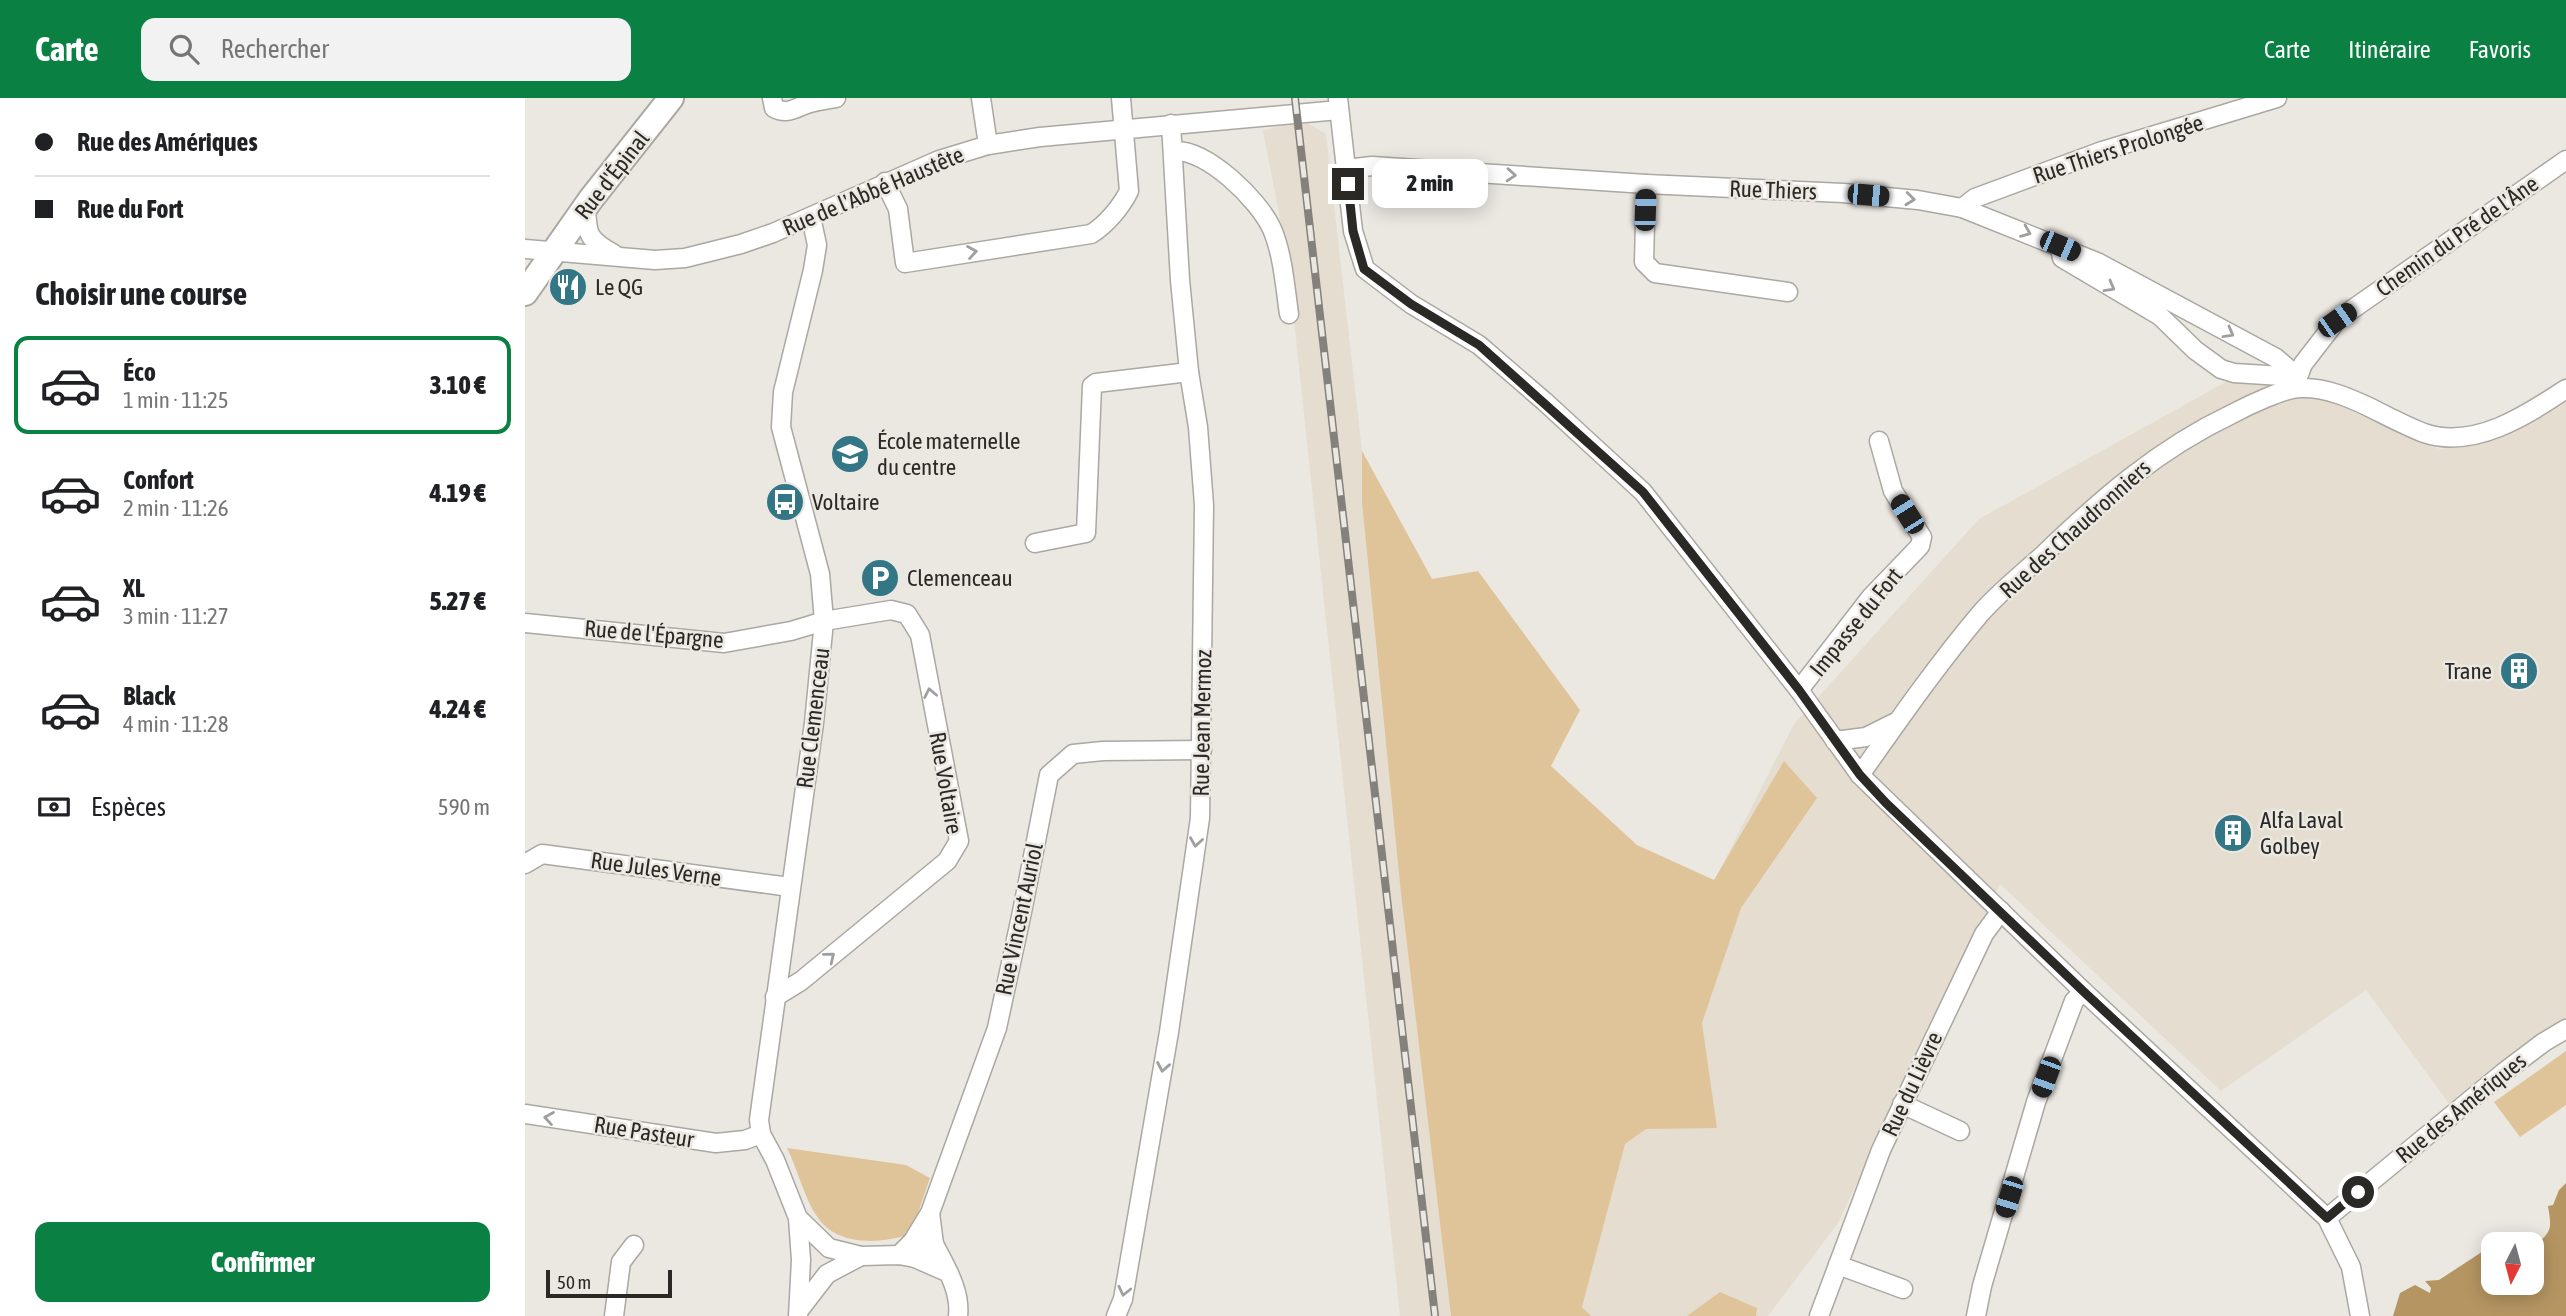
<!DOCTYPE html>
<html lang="fr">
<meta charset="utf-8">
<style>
:root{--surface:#fff;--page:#f2f2f2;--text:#202124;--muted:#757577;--line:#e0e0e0;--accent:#0b8043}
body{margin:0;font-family:"Asap Condensed",sans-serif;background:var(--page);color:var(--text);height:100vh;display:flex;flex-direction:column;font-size:26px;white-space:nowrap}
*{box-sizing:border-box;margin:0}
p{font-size:23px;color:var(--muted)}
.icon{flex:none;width:38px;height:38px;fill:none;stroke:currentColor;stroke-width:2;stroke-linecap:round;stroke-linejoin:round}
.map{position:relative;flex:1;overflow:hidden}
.details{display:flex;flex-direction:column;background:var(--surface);width:525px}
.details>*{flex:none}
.top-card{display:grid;align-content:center;height:154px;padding:0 35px;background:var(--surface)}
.needle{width:46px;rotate:186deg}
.controls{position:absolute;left:1956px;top:1134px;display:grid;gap:14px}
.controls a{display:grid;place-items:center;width:63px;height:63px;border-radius:14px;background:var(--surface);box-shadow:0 4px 18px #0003;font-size:35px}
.scale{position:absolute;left:21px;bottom:18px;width:126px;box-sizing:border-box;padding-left:7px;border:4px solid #2a2926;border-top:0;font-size:19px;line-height:24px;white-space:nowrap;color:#2a2926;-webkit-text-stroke:5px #ebe7e1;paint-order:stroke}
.end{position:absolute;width:32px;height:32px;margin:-16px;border:9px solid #2a2926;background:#fff;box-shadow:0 0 0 4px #fff}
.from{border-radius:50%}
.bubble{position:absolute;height:49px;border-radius:14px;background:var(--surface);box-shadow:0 4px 18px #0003;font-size:23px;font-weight:800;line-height:49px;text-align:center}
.car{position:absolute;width:21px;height:42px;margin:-21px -10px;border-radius:9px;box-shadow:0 0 5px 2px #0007;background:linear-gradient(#222 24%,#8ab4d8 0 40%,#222 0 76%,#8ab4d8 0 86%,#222 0)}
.top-card b{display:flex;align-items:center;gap:24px;height:66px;font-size:26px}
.top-card b+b{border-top:2px solid var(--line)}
.top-card i{width:18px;height:18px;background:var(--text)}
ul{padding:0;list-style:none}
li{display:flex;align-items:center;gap:21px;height:98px;margin:0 14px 10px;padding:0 21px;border:4px solid transparent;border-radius:14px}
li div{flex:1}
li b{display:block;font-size:26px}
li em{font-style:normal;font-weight:800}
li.current{border-color:var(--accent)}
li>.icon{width:63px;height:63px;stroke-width:1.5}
h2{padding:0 35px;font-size:32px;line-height:84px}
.pay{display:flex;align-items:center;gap:18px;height:77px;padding:0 35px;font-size:26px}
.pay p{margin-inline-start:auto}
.primary-button{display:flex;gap:14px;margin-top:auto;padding:14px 35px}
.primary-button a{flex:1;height:80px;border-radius:14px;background:var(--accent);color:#fff;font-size:28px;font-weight:800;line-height:80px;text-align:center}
header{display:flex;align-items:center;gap:42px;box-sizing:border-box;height:98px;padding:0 35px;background:var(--accent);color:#fff}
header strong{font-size:33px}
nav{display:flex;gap:38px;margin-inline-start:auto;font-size:24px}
.search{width:490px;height:63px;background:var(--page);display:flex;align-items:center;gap:18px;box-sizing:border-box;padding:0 24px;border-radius:14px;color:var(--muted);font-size:26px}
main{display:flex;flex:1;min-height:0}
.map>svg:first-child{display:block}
</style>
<header>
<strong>Carte</strong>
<div class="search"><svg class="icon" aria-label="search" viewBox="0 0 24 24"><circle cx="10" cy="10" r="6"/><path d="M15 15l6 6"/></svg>Rechercher</div>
<nav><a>Carte</a><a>Itinéraire</a><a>Favoris</a></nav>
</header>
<main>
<section class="details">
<div class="top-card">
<b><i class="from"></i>Rue des Amériques</b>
<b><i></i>Rue du Fort</b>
</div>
<h2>Choisir une course</h2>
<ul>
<li class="current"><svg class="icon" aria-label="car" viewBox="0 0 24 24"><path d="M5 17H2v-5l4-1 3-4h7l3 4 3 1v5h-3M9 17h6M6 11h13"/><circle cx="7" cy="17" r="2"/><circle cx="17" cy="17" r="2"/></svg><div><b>Éco</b><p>1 min · 11:25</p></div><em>3.10 €</em></li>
<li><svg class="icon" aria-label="car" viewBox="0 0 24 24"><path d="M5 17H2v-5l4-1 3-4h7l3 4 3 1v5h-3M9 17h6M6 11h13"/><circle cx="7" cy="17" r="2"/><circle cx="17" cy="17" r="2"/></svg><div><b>Confort</b><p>2 min · 11:26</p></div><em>4.19 €</em></li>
<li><svg class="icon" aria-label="car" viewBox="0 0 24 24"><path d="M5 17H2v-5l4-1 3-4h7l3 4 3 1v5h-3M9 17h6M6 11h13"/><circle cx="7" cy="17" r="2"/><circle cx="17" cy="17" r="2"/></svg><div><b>XL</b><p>3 min · 11:27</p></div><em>5.27 €</em></li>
<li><svg class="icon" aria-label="car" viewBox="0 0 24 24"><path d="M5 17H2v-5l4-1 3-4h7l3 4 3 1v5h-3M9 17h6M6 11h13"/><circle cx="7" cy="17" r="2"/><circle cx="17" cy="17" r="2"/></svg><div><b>Black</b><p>4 min · 11:28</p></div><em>4.24 €</em></li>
</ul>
<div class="pay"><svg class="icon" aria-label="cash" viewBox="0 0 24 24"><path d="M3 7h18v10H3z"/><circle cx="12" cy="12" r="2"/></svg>Espèces<p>590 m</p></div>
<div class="primary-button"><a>Confirmer</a></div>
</section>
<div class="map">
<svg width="2041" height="1218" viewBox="0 0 2041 1218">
<rect width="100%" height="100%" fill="#ebe7e1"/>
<g fill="#e5ddd0">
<polygon points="784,26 801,36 837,353 837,405 876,796 926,1218 875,1218 762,156 738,33 757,27"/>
<polygon points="1726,270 1917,352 2041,279 2041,941 1925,1007 1841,892 1696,993 1475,786 1313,1125 1243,1218 1035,1218 1048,1060 1269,626 1454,421"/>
</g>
<g fill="#dfc49a">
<polygon points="837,353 907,481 953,473 1055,612 1026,668 1112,747 1189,782 1259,663 1292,700 1216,810 1177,925 1192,1030 1121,1031 1100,1046 1057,1209 1066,1218 926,1218 876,796 837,405"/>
<polygon points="2041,953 2041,1007 1995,1039 1969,1004"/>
<path d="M262 1050 381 1067 405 1080 393 1115 379 1138C351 1146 312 1147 293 1120 279 1100 273 1072 262 1050Z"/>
<polygon points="1195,1194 1232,1210 1231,1218 1162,1218"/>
</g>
<path fill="#b59562" d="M2041 1085V1218H1868L1875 1195 1890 1187 1905 1195 1906 1190 1900 1183 1914 1182 1963 1150 1969 1152V1185H2007V1150C2027 1133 2027 1133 2023 1108L2028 1107 2034 1092Z"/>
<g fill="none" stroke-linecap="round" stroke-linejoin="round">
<defs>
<g id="street">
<path d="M247 0 249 10C262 17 270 10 282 6 291 3 301 2 311 0"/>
<polyline points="456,0 463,47"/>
<polyline points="813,0 828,133 840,171 886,206 954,247 1019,303 1118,394 1274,592 1335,677 1558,893 1802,1120 1826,1169 1835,1218"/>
<path d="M649 53C682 51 734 102 747 131 758 157 760 188 764 216"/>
<polyline points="821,71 847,68 1121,86 1318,95 1393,102 1437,110 1572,164 1751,260 1773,279 1773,289"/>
<path d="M360 84 373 111 380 165 566 136C581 127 596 109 604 93L596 0"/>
<polyline points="1121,86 1119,164 1130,175 1263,194"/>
<path d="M61 108C62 137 63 142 89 156"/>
<polyline points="1437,110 1450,100 1577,53 1752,0"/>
<polyline points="1535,150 1537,160 1635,218 1670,252 1696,271 1709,275 1773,279 1778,266 1812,222 2041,62"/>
<polyline points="0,151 130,162 160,160 216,146 248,135 414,62 463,47 515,39 814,12"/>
<polyline points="510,445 561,435 567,288 571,285 664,274"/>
<polyline points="0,525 199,545 266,533 299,523 366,512 382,516 395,537 434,743 422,763 276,883 250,899"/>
<polyline points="1274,592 1346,499 1395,448 1397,439 1368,393 1354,343"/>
<polyline points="1310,643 1341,639 1369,625"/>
<path d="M1335 677C1373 623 1412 567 1455 516 1473 495 1496 477 1517 458 1575 402 1633 351 1707 316 1722 308 1759 290 1776 290 1800 289 1825 300 1846 310 1864 319 1881 328 1899 335 1949 352 2002 317 2041 291"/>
<polyline points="0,766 17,756 265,789"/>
<polyline points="1377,1006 1435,1033"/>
<polyline points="0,1016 191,1045 220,1042 236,1036"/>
<polyline points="273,1120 304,1150 336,1158 374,1157 390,1160 409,1146 405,1115"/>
<polyline points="1802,1120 1978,975 2019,944 2041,931"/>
<polyline points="374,1157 388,1143 405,1115 472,930 497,814 524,677 548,656 578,653 677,652"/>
<polyline points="1313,1167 1378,1191"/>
<path d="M424 1175 390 1160 388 1143 409 1146C420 1168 436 1192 433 1218"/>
<polyline points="275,1211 302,1176 336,1158"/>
<polyline points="89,1218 96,1164 109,1147"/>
<polyline points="273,1218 276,1162 273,1120 250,1062 236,1036 234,1022 289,625 299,523 295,476 256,329 258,294 288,172 292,147 286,119"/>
<polyline points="591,1218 598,1201 644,934 675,720 679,407 673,329 664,274 655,182 646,26"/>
<polyline points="1294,1218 1356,1052 1459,836 1476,813"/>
<polyline points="1451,1218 1457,1188 1511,1004 1549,903 1558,893"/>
</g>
<polyline id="secondary" points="0,195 66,101 146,0"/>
</defs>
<use href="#street" stroke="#aba7a1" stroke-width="21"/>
<use href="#secondary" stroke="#aba7a1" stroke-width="28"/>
<use href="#street" stroke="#fff" stroke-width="18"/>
<use href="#secondary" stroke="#fff" stroke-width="24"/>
<defs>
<polyline id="rail" points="770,0 910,1218"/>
</defs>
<use href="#rail" stroke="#84817d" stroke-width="8"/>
<use href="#rail" stroke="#ebe7e1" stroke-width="5" stroke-dasharray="16" stroke-linecap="butt"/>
</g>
<defs><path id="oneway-chevron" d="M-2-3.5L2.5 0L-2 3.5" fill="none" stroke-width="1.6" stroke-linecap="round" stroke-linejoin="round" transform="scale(1.75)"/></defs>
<g stroke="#9f9f9d">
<use href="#oneway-chevron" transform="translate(986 77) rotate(4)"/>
<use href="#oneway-chevron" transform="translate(1385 101) rotate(6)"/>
<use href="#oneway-chevron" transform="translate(1501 134) rotate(22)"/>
<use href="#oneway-chevron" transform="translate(447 154) rotate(-9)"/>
<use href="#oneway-chevron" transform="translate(1585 189) rotate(29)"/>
<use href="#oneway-chevron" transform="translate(1704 235) rotate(29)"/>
<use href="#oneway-chevron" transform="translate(405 595) rotate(-101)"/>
<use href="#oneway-chevron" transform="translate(671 744) rotate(98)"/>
<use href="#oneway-chevron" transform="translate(305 859) rotate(-39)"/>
<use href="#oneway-chevron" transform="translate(638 969) rotate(100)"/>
<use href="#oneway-chevron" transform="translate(24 1020) rotate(-171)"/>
<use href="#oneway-chevron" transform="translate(599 1193) rotate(103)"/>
</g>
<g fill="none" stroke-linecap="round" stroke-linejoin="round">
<polyline stroke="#2a2926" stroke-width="9" points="823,86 828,133 839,171 886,206 954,247 1118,394 1274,592 1335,677 1361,705 1558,893 1802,1120 1833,1094"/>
</g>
<defs>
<symbol id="restaurant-disc" viewBox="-11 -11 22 22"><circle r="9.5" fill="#337686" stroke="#ebe7e1"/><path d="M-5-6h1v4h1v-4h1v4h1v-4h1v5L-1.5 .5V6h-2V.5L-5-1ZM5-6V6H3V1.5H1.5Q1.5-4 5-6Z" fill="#fff"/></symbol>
<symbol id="school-disc" viewBox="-11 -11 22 22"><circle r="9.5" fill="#337686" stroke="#ebe7e1"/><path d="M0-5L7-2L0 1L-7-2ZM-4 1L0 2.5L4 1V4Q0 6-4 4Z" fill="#fff"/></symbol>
<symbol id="bus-disc" viewBox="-11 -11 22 22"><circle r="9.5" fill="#337686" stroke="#ebe7e1"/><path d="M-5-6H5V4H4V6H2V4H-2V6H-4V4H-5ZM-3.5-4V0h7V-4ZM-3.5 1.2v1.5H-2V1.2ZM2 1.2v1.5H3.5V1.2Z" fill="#fff"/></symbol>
<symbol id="parking-disc" viewBox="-11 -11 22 22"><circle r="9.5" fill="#337686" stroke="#ebe7e1"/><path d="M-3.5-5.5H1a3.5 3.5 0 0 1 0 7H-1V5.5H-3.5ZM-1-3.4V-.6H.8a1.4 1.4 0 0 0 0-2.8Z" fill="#fff"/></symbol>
<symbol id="building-disc" viewBox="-11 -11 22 22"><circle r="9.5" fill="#337686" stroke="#ebe7e1"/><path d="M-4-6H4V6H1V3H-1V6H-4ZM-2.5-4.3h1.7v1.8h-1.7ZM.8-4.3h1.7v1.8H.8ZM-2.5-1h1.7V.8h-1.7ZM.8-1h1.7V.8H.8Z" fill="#fff"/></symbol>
</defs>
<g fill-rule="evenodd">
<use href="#restaurant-disc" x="21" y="167" width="44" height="44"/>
<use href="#school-disc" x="303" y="334" width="44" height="44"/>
<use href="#bus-disc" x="238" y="382" width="44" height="44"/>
<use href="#parking-disc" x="333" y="458" width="44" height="44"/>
<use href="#building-disc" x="1972" y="551" width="44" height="44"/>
<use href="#building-disc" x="1686" y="713" width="44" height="44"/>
</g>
<g text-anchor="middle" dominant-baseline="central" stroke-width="5" stroke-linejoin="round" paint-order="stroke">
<g font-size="23" fill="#2a2926" stroke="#ebe7e1">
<text transform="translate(1593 51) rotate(-18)">Rue Thiers Prolongée</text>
<text transform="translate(87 77) rotate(-52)">Rue d'Épinal</text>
<text transform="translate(1248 92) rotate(2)">Rue Thiers</text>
<text transform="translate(348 93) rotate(-23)">Rue de l'Abbé Haustête</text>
<text transform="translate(1932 138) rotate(-35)">Chemin du Pré de l'Âne</text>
<text transform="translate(1550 431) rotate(-42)">Rue des Chaudronniers</text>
<text transform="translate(1331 524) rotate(-51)">Impasse du Fort</text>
<text transform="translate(129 536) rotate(5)">Rue de l'Épargne</text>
<text transform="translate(288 620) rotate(-83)">Rue Clemenceau</text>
<text transform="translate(677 625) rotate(-89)">Rue Jean Mermoz</text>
<text transform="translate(421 685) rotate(80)">Rue Voltaire</text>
<text transform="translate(131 771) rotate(8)">Rue Jules Verne</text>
<text transform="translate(494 821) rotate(-78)">Rue Vincent Auriol</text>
<text transform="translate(1387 986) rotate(-65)">Rue du Lièvre</text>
<text transform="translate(1936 1010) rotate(-39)">Rue des Amériques</text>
<text transform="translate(119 1034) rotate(9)">Rue Pasteur</text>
</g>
<g font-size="23" fill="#2a2926" stroke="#ebe7e1" text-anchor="start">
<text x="70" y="189">Le QG</text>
<text x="352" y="343">École maternelle<tspan x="352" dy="26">du centre</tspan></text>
<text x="287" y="404">Voltaire</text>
<text x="382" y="480">Clemenceau</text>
<text x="1967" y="573" text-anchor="end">Trane</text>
<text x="1735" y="722">Alfa Laval<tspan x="1735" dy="26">Golbey</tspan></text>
</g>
</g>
</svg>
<div class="controls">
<a><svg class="needle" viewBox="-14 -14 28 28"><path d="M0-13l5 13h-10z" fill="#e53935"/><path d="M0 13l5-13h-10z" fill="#757577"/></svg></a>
</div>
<div class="scale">50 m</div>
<i class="end from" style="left:1833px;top:1094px"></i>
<i class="end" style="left:823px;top:86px"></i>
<div class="bubble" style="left:847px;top:61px;width:116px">2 min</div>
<i class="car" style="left:1343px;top:97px;rotate:95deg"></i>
<i class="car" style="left:1120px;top:112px;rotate:2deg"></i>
<i class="car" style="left:1535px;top:148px;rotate:113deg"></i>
<i class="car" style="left:1812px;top:222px;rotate:55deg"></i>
<i class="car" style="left:1382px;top:416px;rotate:328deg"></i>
<i class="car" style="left:1521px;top:979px;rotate:200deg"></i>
<i class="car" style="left:1484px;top:1099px;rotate:197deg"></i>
</div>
</main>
